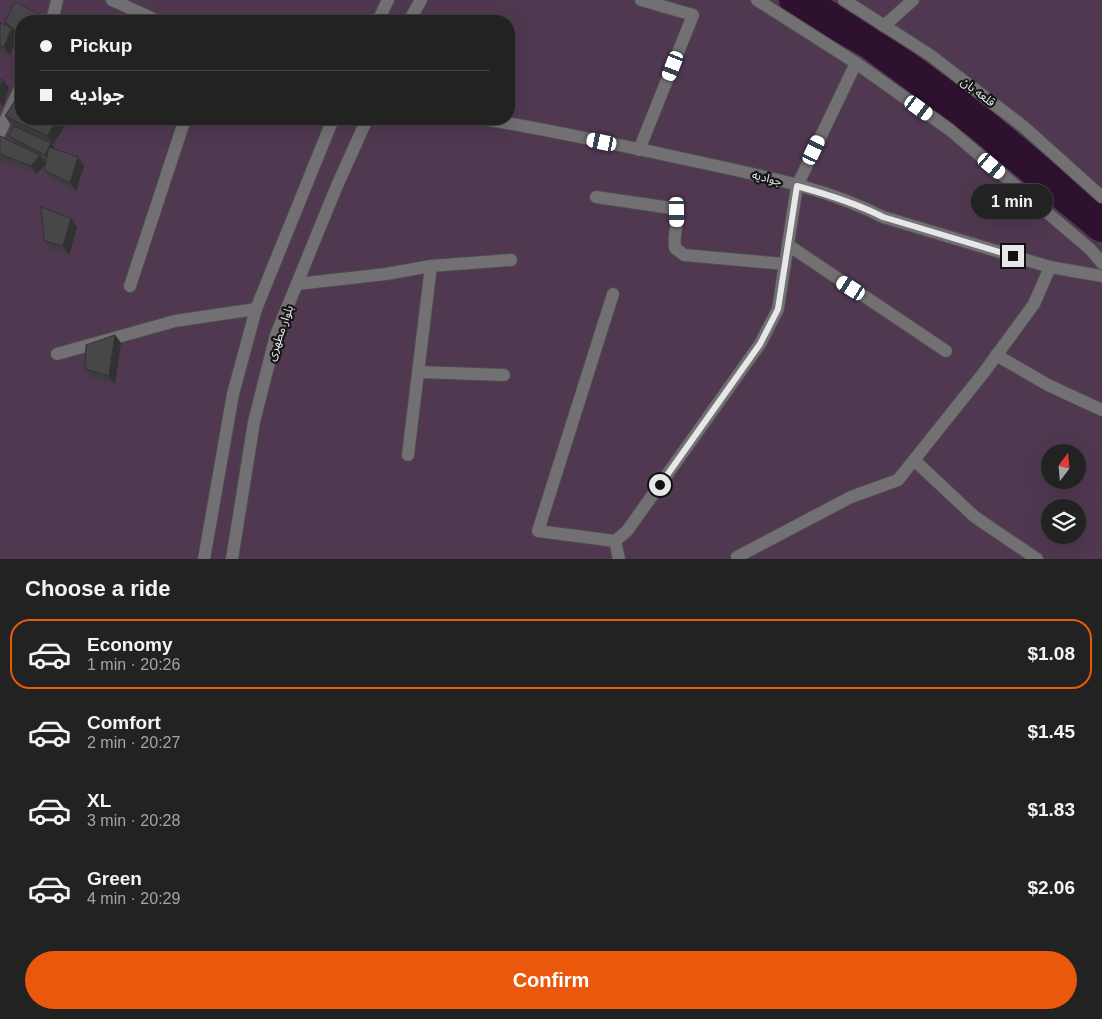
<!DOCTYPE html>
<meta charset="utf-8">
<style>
:root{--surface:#232223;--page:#2f2f30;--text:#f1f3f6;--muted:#a3a4a6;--line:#403f41;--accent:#ea580c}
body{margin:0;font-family:Helvetica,"Noto Sans Arabic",sans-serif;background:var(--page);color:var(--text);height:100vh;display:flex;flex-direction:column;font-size:19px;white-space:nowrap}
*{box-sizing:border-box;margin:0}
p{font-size:16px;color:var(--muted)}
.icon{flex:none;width:28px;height:28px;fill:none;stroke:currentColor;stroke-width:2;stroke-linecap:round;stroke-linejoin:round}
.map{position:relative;height:559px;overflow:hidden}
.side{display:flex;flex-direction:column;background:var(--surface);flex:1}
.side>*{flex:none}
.guide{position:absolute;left:15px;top:15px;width:500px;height:110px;border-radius:20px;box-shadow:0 5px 20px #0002,0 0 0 1px var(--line);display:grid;align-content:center;height:110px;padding:0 25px;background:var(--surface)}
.needle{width:32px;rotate:16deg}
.controls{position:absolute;left:1041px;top:444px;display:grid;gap:10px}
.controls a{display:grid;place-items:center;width:45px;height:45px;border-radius:50%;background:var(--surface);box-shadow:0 5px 20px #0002,0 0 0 1px var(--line);font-size:25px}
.end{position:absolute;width:22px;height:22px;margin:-11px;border:6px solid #e8e7e8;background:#111;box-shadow:0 0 0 2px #111}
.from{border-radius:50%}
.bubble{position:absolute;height:35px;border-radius:18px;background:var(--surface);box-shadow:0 5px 20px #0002,0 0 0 1px var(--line);font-size:16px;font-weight:700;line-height:35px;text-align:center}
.car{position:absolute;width:15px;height:30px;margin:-15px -8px;border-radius:6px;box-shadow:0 0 4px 1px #0007;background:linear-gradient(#fff 24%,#345 0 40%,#fff 0 76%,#345 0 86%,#fff 0)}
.guide b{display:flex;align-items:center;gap:18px;height:48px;font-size:19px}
.guide b+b{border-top:1px solid var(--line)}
.guide i{width:12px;height:12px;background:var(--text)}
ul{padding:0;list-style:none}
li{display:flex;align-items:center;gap:15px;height:70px;margin:0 10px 8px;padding:0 15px;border:2px solid transparent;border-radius:20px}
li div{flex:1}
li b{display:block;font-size:19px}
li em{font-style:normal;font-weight:700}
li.on{border-color:var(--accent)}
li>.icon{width:45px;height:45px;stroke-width:1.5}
h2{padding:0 25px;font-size:22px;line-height:60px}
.primary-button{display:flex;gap:10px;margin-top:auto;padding:10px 25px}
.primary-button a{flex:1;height:58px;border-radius:30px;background:var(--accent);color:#fff;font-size:20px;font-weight:700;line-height:58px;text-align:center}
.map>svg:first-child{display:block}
</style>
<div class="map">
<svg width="1102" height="559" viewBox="0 0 1102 559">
<rect width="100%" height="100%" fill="#2f2d2f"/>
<path fill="#503851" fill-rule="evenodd" d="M0 0H1102V559H0ZM21 21H509V119H21ZM1050 452H1078V480H1050ZM1050 508H1078V535H1050Z"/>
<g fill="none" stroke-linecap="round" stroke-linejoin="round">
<polyline stroke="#2d112e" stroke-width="34" points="796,0 872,43 977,121 1102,225"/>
<defs>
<g id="street">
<polyline points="112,0 158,21"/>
<polyline points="757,0 856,63 950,130 1090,249 1102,263"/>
<polyline points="51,21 54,13 57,0"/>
<polyline points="884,26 913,0"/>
<polyline points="0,132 21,86"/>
<polyline points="639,150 693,15 641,0"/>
<path d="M596 197 671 208 677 212C678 224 673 236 675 248L684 255 785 264"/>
<polyline points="788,245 946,351"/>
<polyline points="297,284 386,274 431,266 511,260"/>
<polyline points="130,286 185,119"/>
<polyline points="613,294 538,531 615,541"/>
<polyline points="57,354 175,321 256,309"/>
<polyline points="996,355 1048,385 1102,410"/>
<polyline points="419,372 504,375"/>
<polyline points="408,455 431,266"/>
<polyline points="914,460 975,517 1037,559"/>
<polyline points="737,557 851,497 898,480 985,371 1034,304 1050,267"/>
<polyline points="619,559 615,541 627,531 760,344 778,309 797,186 856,63"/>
</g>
<g id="secondary">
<polyline points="844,0 930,55 1024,127 1102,197"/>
<polyline points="378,21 388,0"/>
<polyline points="409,21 421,0"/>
<path d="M484 119C555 131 624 146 694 161 757 175 825 187 883 217L1050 267 1102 276"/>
<polyline points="204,559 233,394 256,309 333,119"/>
<polyline points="232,559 254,422 276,335 336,188 367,119"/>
</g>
</defs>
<use href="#street" stroke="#4d4c4d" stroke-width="14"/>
<use href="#secondary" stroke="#4d4c4d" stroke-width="14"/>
<use href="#street" stroke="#727072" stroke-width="12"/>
<use href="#secondary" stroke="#727072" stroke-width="12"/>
</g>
<g fill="#3e3c3e">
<polygon points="21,21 21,39 18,36 10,55 0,53 0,23 7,26 5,22"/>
<polygon points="5,116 21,119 69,119 53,145 56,149 84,166 76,191 50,178 44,170 45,165 37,174 0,160 0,136 15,143 9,136 21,129 11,125"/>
<polygon points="77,227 69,255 51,249 44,241"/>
<polygon points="115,335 121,343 115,384 91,377 85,369"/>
</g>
<g fill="#323132">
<polygon points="41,15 45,21 38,21"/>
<polygon points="12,28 18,36 10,55 4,47"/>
<polygon points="3,80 9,88 3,107 0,102 0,88"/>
<polygon points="58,119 69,119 53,145 47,136"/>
<polygon points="51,143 57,152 51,164 45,155"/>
<polygon points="40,155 46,164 37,174 31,166"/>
<polygon points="78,157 84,166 76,191 70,183"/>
<polygon points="71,218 77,227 69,255 63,246"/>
<polygon points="115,335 121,343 115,384 109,376"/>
</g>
<g fill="#484648" stroke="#323132">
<polygon points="15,2 41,15 38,21 21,21 21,35 12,28 4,47 0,46 0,23 12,28 5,22"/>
<polygon points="0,79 3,80 0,88"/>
<polygon points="21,86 21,119 58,119 47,136 5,116 13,104"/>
<polygon points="14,126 51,143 45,155 9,136"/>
<polygon points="0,136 40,155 31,166 0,154"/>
<polygon points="49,147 78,157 70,183 44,170"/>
<polygon points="41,207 71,218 63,246 44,241"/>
<polygon points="115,335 109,376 85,369 86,345"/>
</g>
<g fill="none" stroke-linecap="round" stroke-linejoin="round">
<path stroke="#e8e7e8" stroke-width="6" d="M660 485 760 344 778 309 797 186C826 194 856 203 883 217L1013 256"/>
</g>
<g text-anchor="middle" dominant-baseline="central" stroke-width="4.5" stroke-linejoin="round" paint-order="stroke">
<g font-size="12" fill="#e8e7e8" stroke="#171617">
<text transform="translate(978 92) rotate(37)">قلعه بان</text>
<text transform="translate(767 178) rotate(14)">جوادیه</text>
<text transform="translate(280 333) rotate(-71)">بلوار مطهری</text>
</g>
</g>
</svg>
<div class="controls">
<a><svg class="needle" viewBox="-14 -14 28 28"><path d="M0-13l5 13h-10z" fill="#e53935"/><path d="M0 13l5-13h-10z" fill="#a3a4a6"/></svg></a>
<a><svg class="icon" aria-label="layers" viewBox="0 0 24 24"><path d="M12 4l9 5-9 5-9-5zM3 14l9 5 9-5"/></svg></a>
</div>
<i class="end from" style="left:660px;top:485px"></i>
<i class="end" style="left:1013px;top:256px"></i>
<div class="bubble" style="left:971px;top:184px;width:82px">1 min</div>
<i class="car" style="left:673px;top:66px;rotate:201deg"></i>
<i class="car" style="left:919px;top:108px;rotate:126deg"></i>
<i class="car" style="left:602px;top:142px;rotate:282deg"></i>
<i class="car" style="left:814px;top:150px;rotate:25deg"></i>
<i class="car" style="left:992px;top:166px;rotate:130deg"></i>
<i class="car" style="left:677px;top:212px;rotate:179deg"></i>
<i class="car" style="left:851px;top:288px;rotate:303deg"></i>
<div class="guide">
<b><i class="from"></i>Pickup</b>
<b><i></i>جوادیه</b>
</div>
</div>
<section class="side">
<h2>Choose a ride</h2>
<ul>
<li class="on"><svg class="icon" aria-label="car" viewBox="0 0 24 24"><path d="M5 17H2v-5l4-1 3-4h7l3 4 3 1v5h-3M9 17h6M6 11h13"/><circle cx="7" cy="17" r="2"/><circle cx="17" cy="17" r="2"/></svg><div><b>Economy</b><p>1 min · 20:26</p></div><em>$1.08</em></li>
<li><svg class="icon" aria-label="car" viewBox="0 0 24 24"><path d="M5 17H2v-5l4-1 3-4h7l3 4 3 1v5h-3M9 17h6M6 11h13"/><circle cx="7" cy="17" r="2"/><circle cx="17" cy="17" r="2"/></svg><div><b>Comfort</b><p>2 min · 20:27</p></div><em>$1.45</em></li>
<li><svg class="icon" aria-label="car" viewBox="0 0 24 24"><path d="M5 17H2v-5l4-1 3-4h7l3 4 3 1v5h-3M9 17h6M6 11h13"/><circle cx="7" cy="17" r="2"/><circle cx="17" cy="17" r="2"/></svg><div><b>XL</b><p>3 min · 20:28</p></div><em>$1.83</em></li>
<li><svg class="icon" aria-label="car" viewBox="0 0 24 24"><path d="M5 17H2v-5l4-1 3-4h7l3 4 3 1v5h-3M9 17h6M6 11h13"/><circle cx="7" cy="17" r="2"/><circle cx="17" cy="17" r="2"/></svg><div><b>Green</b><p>4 min · 20:29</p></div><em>$2.06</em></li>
</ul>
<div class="primary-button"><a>Confirm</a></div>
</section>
